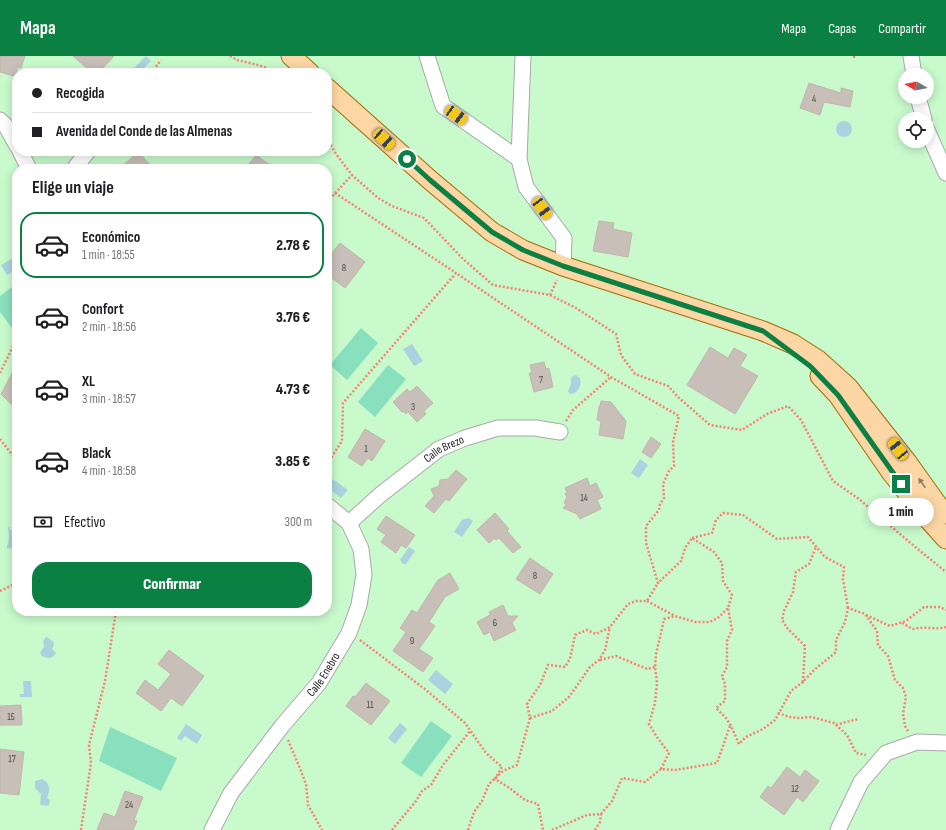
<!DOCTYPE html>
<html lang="es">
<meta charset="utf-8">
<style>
:root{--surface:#fff;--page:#f6f6f6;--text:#202124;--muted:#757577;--line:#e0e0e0;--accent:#0b8043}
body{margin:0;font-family:"Sofia Sans Condensed",sans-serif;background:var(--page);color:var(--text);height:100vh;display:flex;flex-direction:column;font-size:15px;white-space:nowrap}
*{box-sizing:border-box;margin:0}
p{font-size:13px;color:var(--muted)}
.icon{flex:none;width:22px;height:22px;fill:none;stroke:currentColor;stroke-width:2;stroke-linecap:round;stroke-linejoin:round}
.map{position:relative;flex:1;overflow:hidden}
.side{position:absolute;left:12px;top:108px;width:320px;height:452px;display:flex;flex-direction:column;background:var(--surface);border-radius:16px;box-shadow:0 2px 10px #0003}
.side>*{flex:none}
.guide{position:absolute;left:12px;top:12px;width:320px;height:88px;border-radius:16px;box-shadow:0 2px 10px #0003;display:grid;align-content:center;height:88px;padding:0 20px;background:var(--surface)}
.needle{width:26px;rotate:280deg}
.tools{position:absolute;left:898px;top:12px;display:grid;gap:8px}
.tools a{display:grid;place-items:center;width:36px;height:36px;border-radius:50%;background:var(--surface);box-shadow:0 2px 10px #0003;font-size:20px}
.end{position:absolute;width:18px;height:18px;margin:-9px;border:5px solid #0b8043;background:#fff;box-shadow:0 0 0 2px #fff}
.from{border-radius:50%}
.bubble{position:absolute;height:28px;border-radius:14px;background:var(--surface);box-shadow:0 2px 10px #0003;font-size:13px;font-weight:800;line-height:28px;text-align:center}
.car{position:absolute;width:12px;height:24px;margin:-12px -6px;border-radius:5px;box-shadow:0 0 3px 1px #0007;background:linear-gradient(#f5c518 24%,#345 0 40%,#f5c518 0 76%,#345 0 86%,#f5c518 0)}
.guide b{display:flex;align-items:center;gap:14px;height:38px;font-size:15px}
.guide b+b{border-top:1px solid var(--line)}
.guide i{width:10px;height:10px;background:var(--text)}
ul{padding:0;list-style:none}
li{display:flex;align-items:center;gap:12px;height:66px;margin:0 8px 6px;padding:0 12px;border:2px solid transparent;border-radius:16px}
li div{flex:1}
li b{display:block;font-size:15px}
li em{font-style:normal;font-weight:800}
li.current{border-color:var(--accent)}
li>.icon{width:36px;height:36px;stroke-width:1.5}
h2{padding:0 20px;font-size:18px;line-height:48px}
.pay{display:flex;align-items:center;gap:10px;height:44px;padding:0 20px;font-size:15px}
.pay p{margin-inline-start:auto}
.cta{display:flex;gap:8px;margin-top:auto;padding:8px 20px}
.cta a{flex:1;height:46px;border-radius:16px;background:var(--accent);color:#fff;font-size:16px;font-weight:800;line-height:46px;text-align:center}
header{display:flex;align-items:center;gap:24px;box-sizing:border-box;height:56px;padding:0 20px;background:var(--accent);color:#fff}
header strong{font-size:19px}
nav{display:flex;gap:22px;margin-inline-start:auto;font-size:14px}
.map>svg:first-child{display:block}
</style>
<header>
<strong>Mapa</strong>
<nav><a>Mapa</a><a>Capas</a><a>Compartir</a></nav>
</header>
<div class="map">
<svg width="946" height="774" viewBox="0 0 946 774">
<rect width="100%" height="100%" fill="#f2efe9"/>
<path fill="#c8facc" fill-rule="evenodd" d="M0 0H946V774H0ZM17 17H327V95H17ZM905 19H927V41H905ZM905 63H927V85H905ZM17 113H327V555H17Z"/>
<g fill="#88e0be">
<polygon points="17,227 17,268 12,272 0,256 0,240"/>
<polygon points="361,272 378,287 347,324 330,309"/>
<polygon points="388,309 406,323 375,361 358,346"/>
<polygon points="431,665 452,680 421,721 401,707"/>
<polygon points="110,671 177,702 161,735 99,705"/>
</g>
<g fill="#aad3df">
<polygon points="146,0 151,5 139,17 135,17 133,13"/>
<circle cx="844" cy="73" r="8"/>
<polygon points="17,200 17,213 7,219 1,209"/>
<polygon points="412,288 423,305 414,310 403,293"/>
<path d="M576 319 580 322C582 330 578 337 571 338L569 337 568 335 571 328V322L573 320Z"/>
<polygon points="640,403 648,409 639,422 631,417"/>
<polygon points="331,422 348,434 341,442 327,431 327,427"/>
<polygon points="469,462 473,465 462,481 454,476 462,464"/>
<polygon points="8,471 10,471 10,474 17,475 16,493 7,492 9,482"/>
<polygon points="409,491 415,495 406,508 403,508 400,504"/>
<path d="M47 581 54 586V589L52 593 56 597C54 600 52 602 48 602 46 602 44 601 42 600 37 595 45 593 44 589 44 588 43 587 43 586L45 582Z"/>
<polygon points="436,614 453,628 445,638 428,624"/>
<polygon points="23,625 31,625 32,641 20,641 20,638 24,638"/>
<polygon points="400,667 407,673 395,688 388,682"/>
<polygon points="186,668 202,679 197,688 185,680 181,685 177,682"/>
<path d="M42 723C51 727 50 735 47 742L50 744 49 749C46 750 43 750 40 748L41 738 35 732V725Z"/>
</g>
<g fill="#c7bfb8" stroke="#c4b6ab">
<polygon points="0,0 25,0 21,12 17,11 17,21 0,16"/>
<polygon points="73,0 114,0 103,12 101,11 96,17 92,17"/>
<polygon points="809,27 841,37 841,32 853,35 850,51 824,46 820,59 800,52"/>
<polygon points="138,96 154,113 119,113"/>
<polygon points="256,99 276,113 245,113"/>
<polygon points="599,165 614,167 613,173 632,177 628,201 593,195"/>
<polygon points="340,187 365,206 345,232 327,218 327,199 331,198"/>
<polygon points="710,291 728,302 734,292 747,299 740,310 758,320 735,358 687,329"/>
<polygon points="544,306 546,313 549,312 553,331 534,336 529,317 532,317 530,309"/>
<polygon points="17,308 17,354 1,338"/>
<polygon points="417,330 433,347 424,355 426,358 417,366 408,356 406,358 403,355 402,356 393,346 407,333 410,336"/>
<polygon points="601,345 611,346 626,365 623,383 599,379 601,365 597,364 599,350 600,350"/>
<polygon points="365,373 385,385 372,405 368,402 362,410 348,401"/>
<polygon points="651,381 661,388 651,402 642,396"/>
<polygon points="456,414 467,423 449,445 446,443 434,457 425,450 434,440 431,433 439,430 440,424 448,423"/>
<polygon points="587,422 590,430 596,427 603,441 597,444 601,453 580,463 577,458 563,452 566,449 564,447 567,441 565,438 567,437 565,432"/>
<polygon points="495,457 509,473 507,475 521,491 513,497 499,482 496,484 495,482 489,487 477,474"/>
<polygon points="386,460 415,479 406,492 401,489 396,497 381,486 386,479 377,473"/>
<polygon points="530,502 553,518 540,538 516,523"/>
<polygon points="450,517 459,533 445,541 429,566 435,570 419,593 433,602 423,616 393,595 406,576 400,572 412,554 417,557 438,524"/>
<polygon points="503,549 508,560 518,560 512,567 516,574 494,585 490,576 484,579 477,566 490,559 489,556"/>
<polygon points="169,594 204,620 182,650 171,642 161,655 136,637 145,624 158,634 171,618 158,608"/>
<polygon points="366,627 390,645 371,669 346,650 353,640 355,641"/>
<polygon points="21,649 22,669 0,669 0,650"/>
<polygon points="0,693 24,696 19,739 0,737"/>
<polygon points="787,711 800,721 805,714 819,725 803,746 797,741 784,759 760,741 768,730 771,732"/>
<polygon points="125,735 143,741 134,764 137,765 133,774 97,774 104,757 115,761"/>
</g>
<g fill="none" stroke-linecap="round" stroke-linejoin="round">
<defs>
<g id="minor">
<polyline points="427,0 443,50 519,103"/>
<polyline points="523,0 519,103 526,131 564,182 563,210"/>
<polyline points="911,0 914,19"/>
<polyline points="918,41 924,63"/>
<polyline points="0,64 6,70 17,90"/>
<polyline points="927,74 946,117"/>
<polyline points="20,95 29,113"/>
<polyline points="74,113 88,95"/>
<path id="s1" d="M349 467 380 439 439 393 465 382 498 372H535L560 376"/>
<path id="s2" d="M212 774 231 737 282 670 319 627 349 577 359 549 364 519 361 493 349 467 327 449"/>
<polyline points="838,774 861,726 886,697 917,686 946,687"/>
</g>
<g id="major">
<polyline points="291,0 310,17"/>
<polyline points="327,32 430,124 492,176 523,194 563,210 763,275 793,288 818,304 848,331 907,406 937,448 946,458"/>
<polyline points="820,320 838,339 891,416 929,464 946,483"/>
</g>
</defs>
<use href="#minor" stroke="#a9a9a9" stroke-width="17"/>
<use href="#major" stroke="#a06b00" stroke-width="21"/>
<g stroke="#fa8072" stroke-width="2.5" stroke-dasharray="2 2" stroke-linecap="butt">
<polyline points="230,0 237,4 258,9 267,12 272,17"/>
<polyline points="854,0 854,2"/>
<polyline points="151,17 161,4"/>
<polyline points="327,82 336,98 352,119 378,142 392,150 424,162 463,203 493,229 550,239 576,252 616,278 621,299 635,318 668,330 678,341 710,369 742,374 767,358 788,350 801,364 833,425 859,443 914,490 946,516"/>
<polyline points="335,137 456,217"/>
<polyline points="327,146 352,119"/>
<polyline points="550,239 557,224"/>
<polyline points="0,317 17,282"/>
<polyline points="566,365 573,354 611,321"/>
<polyline points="0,383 17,405"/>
<polyline points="327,408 342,385 343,347 456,217 611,321 679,360 673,386 674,410 669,415 663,428 664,442 660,448 659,454 646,470 646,487 658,527 681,505 685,492 692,482 714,496 722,507 723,525 732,539 728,552 732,574 727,585 727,611 722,620 725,628 725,645 716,652 726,662 731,670 739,688 746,681 763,673 775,664 791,635 803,626 814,614 836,596 836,584 845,566 848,552 865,558 877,575 878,589 888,600 895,624 903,632 906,641 903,658 905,670 908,675"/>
<polyline points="692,482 712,477 716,464 723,457 743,459 777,483 808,481 825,501 844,511 843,523 848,552"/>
<polyline points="0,535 17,527"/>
<polyline points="647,545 675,560"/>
<polyline points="866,559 890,570 906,565 924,551 940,551 946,554"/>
<path d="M902 567 913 573C924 570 935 574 946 571"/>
<polyline points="360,584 426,634 465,667 486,697 502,711 495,723 508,731 525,744 538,748 543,774"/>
<polyline points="600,604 616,600 647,613 655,611"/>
<polyline points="803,626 805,590 788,573 782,564 784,555 793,536 796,516 809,508 816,491"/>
<polyline points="778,657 789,661 800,662 811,661 834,667 847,679 856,697 866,699"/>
<polyline points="530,662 552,655 569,641 590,611 599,604 605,594 610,571"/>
<polyline points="836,669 846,666 859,663"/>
<polyline points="288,684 299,710 306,728 308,749 322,774"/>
<polyline points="661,713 669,697 656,680 649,668 655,647 657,627 655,611 656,598 661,577 664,563 675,560 695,566 710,566 719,561 728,552"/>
<polyline points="81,774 91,707 89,689 105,625 116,555"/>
<polyline points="392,774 416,745 422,735 431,729 443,709 470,675"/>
<polyline points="468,774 474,756 482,745 489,728 503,715 517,709 530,662 527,648 540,629 548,609 565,611 570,603 575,579 587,574 596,578 610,571 628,548 636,545 647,545 658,527"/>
<polyline points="552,774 587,759 601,758 612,745 622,722 645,726 661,713 675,714 717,707 730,670"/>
<polyline points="595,774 600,766 601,758"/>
</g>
<use href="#minor" stroke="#fff" stroke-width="15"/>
<use href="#major" stroke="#fcd6a4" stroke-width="19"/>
</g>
<defs><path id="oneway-solid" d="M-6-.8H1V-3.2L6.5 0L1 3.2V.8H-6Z"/></defs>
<use fill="#8f7c63" href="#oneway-solid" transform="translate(922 427) rotate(-125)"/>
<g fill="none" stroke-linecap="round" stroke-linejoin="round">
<polyline stroke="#0b8043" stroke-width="5" points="407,103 430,124 492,176 523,194 563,210 763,275 810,310 838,339 901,428"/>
</g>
<g text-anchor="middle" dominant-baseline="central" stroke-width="3" stroke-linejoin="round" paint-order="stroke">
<g font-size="10" fill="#4b4948">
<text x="814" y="43">4</text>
<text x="344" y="212">8</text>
<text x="541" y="324">7</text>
<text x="413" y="351">3</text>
<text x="366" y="393">1</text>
<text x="584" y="442">14</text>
<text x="535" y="520">8</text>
<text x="495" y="567">6</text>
<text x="412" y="585">9</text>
<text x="370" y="649">11</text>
<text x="11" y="661">15</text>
<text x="12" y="703">17</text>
<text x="795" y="733">12</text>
<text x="129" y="749">24</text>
</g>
<g font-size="12" fill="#222" stroke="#fff">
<text stroke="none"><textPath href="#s1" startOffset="121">Calle Brezo</textPath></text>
<text stroke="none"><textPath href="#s2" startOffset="192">Calle Enebro</textPath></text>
</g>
</g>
</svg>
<div class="tools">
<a><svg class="needle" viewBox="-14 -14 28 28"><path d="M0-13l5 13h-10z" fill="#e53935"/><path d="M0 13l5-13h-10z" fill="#757577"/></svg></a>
<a><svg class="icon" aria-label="locate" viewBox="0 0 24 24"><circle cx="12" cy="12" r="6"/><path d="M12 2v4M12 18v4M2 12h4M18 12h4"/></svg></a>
</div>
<i class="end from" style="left:407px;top:103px"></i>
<i class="end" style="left:901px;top:428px"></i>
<div class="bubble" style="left:868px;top:442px;width:66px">1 min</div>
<i class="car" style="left:456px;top:59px;rotate:125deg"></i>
<i class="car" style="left:384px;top:83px;rotate:132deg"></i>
<i class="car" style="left:542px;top:152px;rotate:144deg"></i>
<i class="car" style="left:898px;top:393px;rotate:322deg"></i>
<div class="guide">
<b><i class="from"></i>Recogida</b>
<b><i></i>Avenida del Conde de las Almenas</b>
</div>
<section class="side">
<h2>Elige un viaje</h2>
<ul>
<li class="current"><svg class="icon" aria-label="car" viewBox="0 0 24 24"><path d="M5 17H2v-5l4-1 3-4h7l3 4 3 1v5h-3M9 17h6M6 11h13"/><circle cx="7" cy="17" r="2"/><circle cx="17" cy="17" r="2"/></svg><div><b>Económico</b><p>1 min · 18:55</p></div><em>2.78 €</em></li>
<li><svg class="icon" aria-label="car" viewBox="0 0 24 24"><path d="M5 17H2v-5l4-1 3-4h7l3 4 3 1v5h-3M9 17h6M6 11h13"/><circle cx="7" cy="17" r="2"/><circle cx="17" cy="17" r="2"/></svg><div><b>Confort</b><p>2 min · 18:56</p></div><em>3.76 €</em></li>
<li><svg class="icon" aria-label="car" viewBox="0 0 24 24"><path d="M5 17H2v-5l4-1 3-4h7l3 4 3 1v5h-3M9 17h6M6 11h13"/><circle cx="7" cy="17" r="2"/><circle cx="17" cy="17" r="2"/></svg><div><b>XL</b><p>3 min · 18:57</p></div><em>4.73 €</em></li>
<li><svg class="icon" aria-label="car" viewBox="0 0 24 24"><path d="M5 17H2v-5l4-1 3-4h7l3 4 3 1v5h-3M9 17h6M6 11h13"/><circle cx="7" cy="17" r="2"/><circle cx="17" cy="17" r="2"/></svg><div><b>Black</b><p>4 min · 18:58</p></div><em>3.85 €</em></li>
</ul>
<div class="pay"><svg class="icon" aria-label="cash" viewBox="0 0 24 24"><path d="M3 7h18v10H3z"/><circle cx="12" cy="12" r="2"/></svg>Efectivo<p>300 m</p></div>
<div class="cta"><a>Confirmar</a></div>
</section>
</div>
